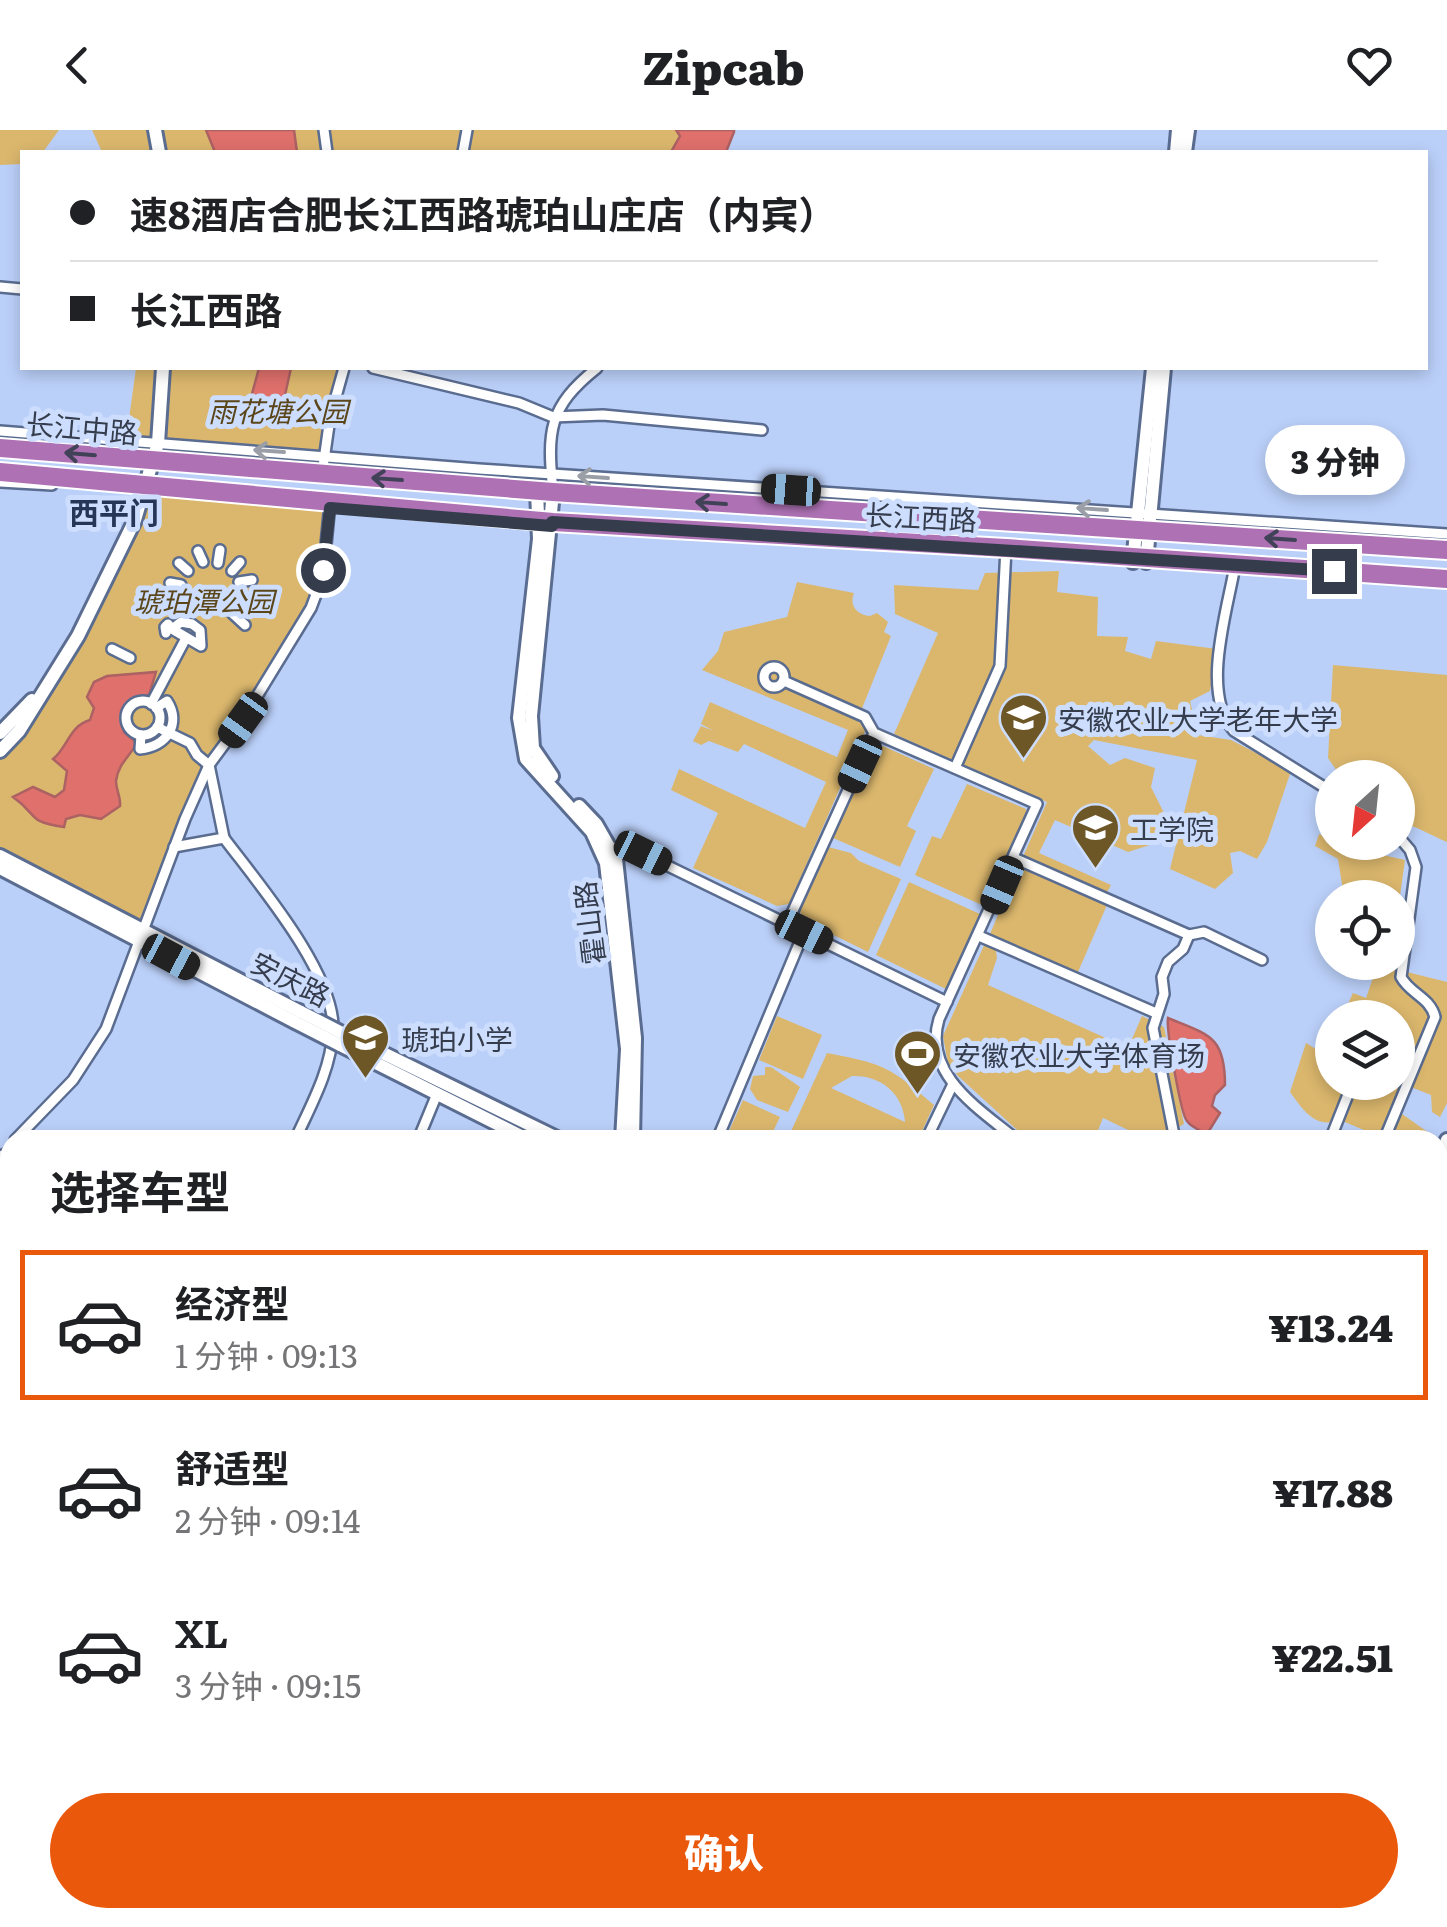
<!DOCTYPE html>
<html lang="zh">
<meta charset="utf-8">
<style>
:root{--surface:#fff;--page:#f2f2f2;--text:#202124;--muted:#757577;--line:#e0e0e0;--accent:#ea580c}
body{margin:0;font-family:Literata,"Noto Sans SC",serif;background:var(--page);color:var(--text);height:100vh;display:flex;flex-direction:column;font-size:38px;white-space:nowrap}
*{box-sizing:border-box;margin:0}
p{font-size:32px;color:var(--muted)}
.icon{flex:none;width:55px;height:55px;fill:none;stroke:currentColor;stroke-width:2;stroke-linecap:round;stroke-linejoin:round}
.map{position:relative;flex:1;overflow:hidden}
.panel{position:absolute;left:0px;top:1000px;width:1448px;height:798px;display:flex;flex-direction:column;background:var(--surface);border-radius:30px 30px 0 0;box-shadow:0 5px 15px #0003}
.panel>*{flex:none}
.top-card{position:absolute;left:20px;top:20px;width:1408px;height:220px;border-radius:0px;box-shadow:0 5px 15px #0003;display:grid;align-content:center;height:220px;padding:0 50px;background:var(--surface)}
.needle{width:65px;rotate:207deg}
.tools{position:absolute;left:1315px;top:630px;display:grid;gap:20px}
.tools a{display:grid;place-items:center;width:100px;height:100px;border-radius:50%;background:var(--surface);box-shadow:0 5px 15px #0003;font-size:50px}
.end{position:absolute;width:45px;height:45px;margin:-22px;border:12px solid #353d4d;background:#fff;box-shadow:0 0 0 5px #fff}
.from{border-radius:50%}
.bubble{position:absolute;height:70px;border-radius:35px;background:var(--surface);box-shadow:0 5px 15px #0003;font-size:32px;font-weight:800;line-height:70px;text-align:center}
.car{position:absolute;width:30px;height:60px;margin:-30px -15px;border-radius:12px;box-shadow:0 0 8px 2px #0007;background:linear-gradient(#222 24%,#8ab4d8 0 40%,#222 0 76%,#8ab4d8 0 86%,#222 0)}
.top-card b{display:flex;align-items:center;gap:35px;height:95px;font-size:38px}
.top-card b+b{border-top:2px solid var(--line)}
.top-card i{width:25px;height:25px;background:var(--text)}
ul{padding:0;list-style:none}
li{display:flex;align-items:center;gap:30px;height:150px;margin:0 20px 15px;padding:0 30px;border:5px solid transparent;border-radius:0px}
li div{flex:1}
li b{display:block;font-size:38px}
li em{font-style:normal;font-weight:800}
li.selected{border-color:var(--accent)}
li>.icon{width:90px;height:90px;stroke-width:1.5}
h2{padding:0 50px;font-size:45px;line-height:120px}
.primary-button{display:flex;gap:20px;margin-top:auto;padding:20px 50px}
.primary-button a{flex:1;height:115px;border-radius:60px;background:var(--accent);color:#fff;font-size:40px;font-weight:800;line-height:115px;text-align:center}
header{display:flex;justify-content:space-between;align-items:center;height:130px;padding:0 50px;background:var(--surface);font-size:45px;font-weight:800}
.map>svg:first-child{display:block}
</style>
<header><svg class="icon" aria-label="back" viewBox="0 0 24 24"><path d="M15 5l-7 7 7 7"/></svg>Zipcab<svg class="icon" aria-label="heart" viewBox="0 0 24 24"><path d="M12 20l-8-8c-3-5 5-10 8-4 3-6 11-1 8 4z"/></svg></header>
<div class="map">
<svg width="1447" height="1797" viewBox="0 0 1447 1797">
<rect width="100%" height="100%" fill="#bbd0f9"/>
<g fill="#dbb76d" fill-rule="evenodd">
<polygon points="0,0 59,0 43,22 22,22 22,34 0,35"/>
<polygon points="92,0 734,0 734,2 726,22 102,22"/>
<polygon points="136,238 344,238 325,325 126,311"/>
<polygon points="146,362 329,378 323,446 311,478 209,636 144,800 0,726 0,621 54,546"/>
<polygon points="1059,441 1057,462 1098,467 1097,506 1128,507 1125,521 1151,529 1156,511 1217,519 1210,561 1190,571 1198,605 1231,610 1291,641 1267,712 1257,729 1240,721 1230,723 1233,743 1215,759 1170,739 1197,630 1094,610 1088,616 1110,635 1125,628 1155,638 1151,657 1164,683 1156,713 1128,722 1055,690 1039,723 1111,755 1105,766 1022,729 1047,672 894,604 938,503 895,484 894,455 978,460 985,443"/>
<path d="M797 452 854 463C849 476 857 485 870 486L877 483 888 492 884 502 891 506 859 586 866 599 789 774 777 776 693 738 718 683 671 660 679 639 805 698 826 652 744 614 738 622 709 611 701 615 693 611 701 596 714 601 701 594 710 572 837 627 848 600 702 540 718 521 724 502 787 487Z"/>
<path d="M1333 535 1447 545V712C1429 705 1417 695 1398 693V648L1341 647 1328 628Z"/>
<polygon points="883,616 934,639 907,696 916,701 900,737 833,708 868,626"/>
<polygon points="967,654 1026,679 1026,683 984,776 915,745 932,706 941,709"/>
<polygon points="1319,704 1348,717 1405,730 1400,766 1344,767 1338,729 1315,716"/>
<polygon points="828,717 851,723 859,731 901,749 868,822 803,790 800,781"/>
<polygon points="1018,737 1107,775 1078,842 990,804"/>
<polygon points="909,752 980,784 946,859 876,825"/>
<polygon points="986,811 995,815 997,828 988,855 1128,918 1142,886 1164,897 1184,994 1169,1002 1170,1010 1149,1010 1103,988 1094,1010 1028,1010 958,946 948,934 943,906"/>
<path d="M1398 828 1399 840 1447 852V973L1440 987 1432 982 1431 965 1403 954 1400 963 1402 984 1432 1005 1430 1010H1377L1378 1006 1340 990C1315 999 1304 981 1290 962L1306 913 1324 924 1332 907V952H1398V888L1342 887 1353 863 1366 868 1375 842 1356 833 1398 832Z"/>
<polygon points="777,886 822,905 803,949 759,930"/>
<path d="M827 923C885 934 890 937 934 975L918 1010H787ZM852 946C880 945 903 963 905 992L831 958Z"/>
<polygon points="765,937 771,937 800,957 788,982 757,970 750,959 753,946 765,945"/>
<polygon points="743,970 780,987 769,1010 725,1010"/>
</g>
<g fill="#df706c" stroke="#ac6163" stroke-width="2.5">
<polygon points="206,0 294,0 297,22 215,22"/>
<polygon points="676,0 734,0 734,2 726,22 671,22 680,6"/>
<polygon points="259,238 291,238 279,292 246,286"/>
<path d="M156 542 149 565 130 570 121 581 124 602 137 613C130 626 118 634 116 651 116 661 121 666 120 676L101 689 80 685 66 689 64 697C25 691 40 686 13 667L33 657 55 667 64 660 67 641 53 629C68 617 69 596 90 590L94 578 87 567 94 552 107 546Z"/>
<path d="M1168 888C1209 905 1225 906 1225 955L1215 965 1212 976 1220 983 1207 1004C1201 1001 1191 997 1187 991 1181 985 1166 899 1168 888Z"/>
</g>
<g fill="none" stroke-linecap="round" stroke-linejoin="round">
<defs>
<g id="street">
<polyline points="324,0 327,22"/>
<polyline points="463,22 467,0"/>
<polyline points="0,157 22,159"/>
<polyline points="373,238 519,273 553,287 603,285 762,300"/>
<polyline points="0,301 479,339 1447,404"/>
<polyline points="322,344 330,288 344,238"/>
<polyline points="0,352 52,355"/>
<path d="M553 362C547 301 548 277 597 238"/>
<polyline points="198,421 203,432"/>
<polyline points="179,433 188,441"/>
<polyline points="218,433 220,420"/>
<polyline points="232,441 240,432"/>
<path d="M1234 441C1226 485 1201 565 1234 601L1332 662"/>
<polyline points="239,452 252,450"/>
<polyline points="170,453 181,455"/>
<polyline points="240,469 255,474"/>
<polyline points="232,483 245,495"/>
<polyline points="166,503 165,497 168,494 172,499 181,492 192,494 200,500 201,516 172,499"/>
<polyline points="112,519 130,528"/>
<circle cx="774" cy="547" r="10"/>
<path d="M784 551 865 587 874 603 1037 674 939 889C922 945 981 980 1017 1010"/>
<circle cx="143" cy="588" r="17"/>
<polyline points="151,574 186,508"/>
<polyline points="157,597 190,613 197,625 209,635 224,708 174,717"/>
<path d="M141 605 140 619C166 617 182 594 167 571L156 578"/>
<polyline points="955,638 1000,536 1006,418"/>
<path d="M224 708C257 752 336 844 333 901 331 940 311 975 295 1010"/>
<polyline points="605,717 631,718 947,872"/>
<polyline points="1014,728 1189,805 1204,802 1262,830"/>
<polyline points="787,794 874,603"/>
<polyline points="979,806 1156,883"/>
<polyline points="15,1010 73,950 106,899 185,689 209,635 243,589 311,478 323,446 330,373"/>
<polyline points="418,1010 437,964"/>
<polyline points="717,1010 804,802"/>
<polyline points="926,1010 953,954"/>
<polyline points="1175,1010 1153,898 1164,864 1162,847 1168,832 1183,819 1189,805"/>
<polyline points="1330,1010 1353,952"/>
<path d="M1384 1010 1435 887C1430 867 1410 864 1401 847L1416 737 1410 720 1398 706"/>
<polyline points="0,1026 10,1022"/>
<polyline points="1438,1238 1447,1221"/>
<polyline points="0,1293 10,1286"/>
<polyline points="1438,1358 1447,1363"/>
<polyline points="1438,1477 1447,1459"/>
<polyline points="0,1504 10,1487"/>
<polyline points="1438,1549 1447,1554"/>
<polyline points="10,1746 5,1754 10,1766"/>
<polyline points="1103,1788 1121,1797"/>
<polyline points="1316,1788 1334,1797"/>
<polyline points="0,1790 10,1771"/>
<polyline points="626,1797 631,1788"/>
<polyline points="871,1797 876,1788"/>
<polyline points="1440,1797 1447,1791"/>
</g>
<g id="secondary">
<polyline points="155,0 159,22"/>
<polyline points="1176,22 1178,0"/>
<polyline points="1185,22 1188,0"/>
<polyline points="537,361 539,409 519,588 526,629 592,702 606,733 627,919 622,1010"/>
<polyline points="1133,432 1153,238"/>
<polyline points="1146,432 1164,238"/>
<polyline points="0,603 32,570"/>
<polyline points="0,621 19,601 78,506 135,390 158,313 163,238"/>
<polyline points="552,646 533,618 531,586 553,362"/>
<polyline points="579,676 596,694 616,729 635,908 633,1010"/>
<polyline points="0,726 301,882"/>
<polyline points="0,738 295,892"/>
<polyline points="346,905 561,1010"/>
<polyline points="340,915 529,1010"/>
<polyline points="1438,1032 1447,1010"/>
<polyline points="1024,1788 1029,1797"/>
<polyline points="296,1797 298,1788"/>
<polyline points="306,1797 307,1788"/>
</g>
<g id="highway">
<polyline points="0,318 553,362 1447,420"/>
<polyline points="0,342 553,392 1006,418 1447,449"/>
</g>
</defs>
<use href="#street" stroke="#5a6c90" stroke-width="14"/>
<use href="#secondary" stroke="#5a6c90" stroke-width="18"/>
<use href="#highway" stroke="#fff" stroke-width="22"/>
<use href="#street" stroke="#fff" stroke-width="9"/>
<use href="#secondary" stroke="#fff" stroke-width="12"/>
<use href="#highway" stroke="#ae72b4" stroke-width="18"/>
<defs>
<g id="secondary-bridge">
<polyline points="301,882 346,905"/>
<polyline points="295,892 340,915"/>
</g>
</defs>
<use href="#secondary-bridge" stroke="#5a6c90" stroke-width="18" stroke-linecap="butt"/>
<use href="#secondary-bridge" stroke="#fff" stroke-width="12"/>
</g>
<defs><path id="oneway-shaft" d="M-6 0H5M1.5-3L5.5 0L1.5 3" fill="none" stroke-width="1.6" stroke-linecap="round" stroke-linejoin="round" transform="scale(2.5)"/></defs>
<g stroke="#9a9ea6">
<use href="#oneway-shaft" transform="translate(269 321) rotate(-176)"/>
<use href="#oneway-shaft" transform="translate(593 347) rotate(-176)"/>
<use href="#oneway-shaft" transform="translate(1092 379) rotate(-176)"/>
</g>
<g stroke="#414257">
<use href="#oneway-shaft" transform="translate(80 324) rotate(-175)"/>
<use href="#oneway-shaft" transform="translate(387 349) rotate(-176)"/>
<use href="#oneway-shaft" transform="translate(711 373) rotate(-176)"/>
<use href="#oneway-shaft" transform="translate(1280 409) rotate(-176)"/>
</g>
<g fill="none" stroke-linecap="round" stroke-linejoin="round">
<polyline stroke="#353d4d" stroke-width="12" points="323,440 330,378 552,396 552,392 1334,441"/>
</g>
<defs>
<symbol id="university-pin" viewBox="-11 -11 22 30"><path d="M0 17L-7.5 6A9.5 9.5 0 1 1 7.5 6Z" fill="#6e5727" stroke="#ccddfe"/><path d="M0-5L7-2L0 1L-7-2ZM-4 1L0 2.5L4 1V4Q0 6-4 4Z" fill="#fff"/></symbol>
<symbol id="school-pin" viewBox="-11 -11 22 30"><path d="M0 17L-7.5 6A9.5 9.5 0 1 1 7.5 6Z" fill="#6e5727" stroke="#ccddfe"/><path d="M0-5L7-2L0 1L-7-2ZM-4 1L0 2.5L4 1V4Q0 6-4 4Z" fill="#fff"/></symbol>
<symbol id="stadium-pin" viewBox="-11 -11 22 30"><path d="M0 17L-7.5 6A9.5 9.5 0 1 1 7.5 6Z" fill="#6e5727" stroke="#ccddfe"/><path d="M0-5a6.5 5 0 1 0 0 10a6.5 5 0 1 0 0-10ZM-3.5-1.8h7v3.6h-7Z" fill="#fff"/></symbol>
</defs>
<g fill-rule="evenodd">
<use href="#university-pin" x="996" y="560" width="55" height="75"/>
<use href="#university-pin" x="1068" y="670" width="55" height="75"/>
<use href="#school-pin" x="338" y="880" width="55" height="75"/>
<use href="#stadium-pin" x="890" y="896" width="55" height="75"/>
</g>
<g text-anchor="middle" dominant-baseline="central" stroke-width="10" stroke-linejoin="round" paint-order="stroke">
<g font-size="28" font-style="italic" fill="#5b4619" stroke="#ccddfe">
<text x="278" y="280">雨花塘公园</text>
<text x="204" y="470">琥珀潭公园</text>
</g>
<g font-size="28" fill="#353d4d" stroke="#ccddfe">
<text transform="translate(82 297) rotate(5)">长江中路</text>
<text transform="translate(921 386) rotate(3)">长江西路</text>
<text transform="translate(588 793) rotate(-97)">霍山路</text>
<text transform="translate(291 848) rotate(27)">安庆路</text>
</g>
<g font-size="28" fill="#353d4d" stroke="#ccddfe" text-anchor="start">
<text x="1058" y="588">安徽农业大学老年大学</text>
<text x="1130" y="698">工学院</text>
<text x="401" y="908">琥珀小学</text>
<text x="953" y="924">安徽农业大学体育场</text>
</g>
<g font-size="30" font-weight="bold" fill="#263656" stroke="#ccddfe">
<text x="114" y="381">西平门</text>
</g>
</g>
</svg>
<div class="tools">
<a><svg class="needle" viewBox="-14 -14 28 28"><path d="M0-13l5 13h-10z" fill="#e53935"/><path d="M0 13l5-13h-10z" fill="#757577"/></svg></a>
<a><svg class="icon" aria-label="locate" viewBox="0 0 24 24"><circle cx="12" cy="12" r="6"/><path d="M12 2v4M12 18v4M2 12h4M18 12h4"/></svg></a>
<a><svg class="icon" aria-label="layers" viewBox="0 0 24 24"><path d="M12 4l9 5-9 5-9-5zM3 14l9 5 9-5"/></svg></a>
</div>
<i class="end from" style="left:323px;top:440px"></i>
<i class="end" style="left:1334px;top:441px"></i>
<div class="bubble" style="left:1265px;top:295px;width:140px">3 分钟</div>
<i class="car" style="left:791px;top:360px;rotate:274deg"></i>
<i class="car" style="left:243px;top:590px;rotate:216deg"></i>
<i class="car" style="left:860px;top:634px;rotate:205deg"></i>
<i class="car" style="left:643px;top:723px;rotate:116deg"></i>
<i class="car" style="left:1002px;top:755px;rotate:203deg"></i>
<i class="car" style="left:804px;top:802px;rotate:116deg"></i>
<i class="car" style="left:171px;top:827px;rotate:118deg"></i>
<div class="top-card">
<b><i class="from"></i>速8酒店合肥长江西路琥珀山庄店（内宾）</b>
<b><i></i>长江西路</b>
</div>
<section class="panel">
<h2>选择车型</h2>
<ul>
<li class="selected"><svg class="icon" aria-label="car" viewBox="0 0 24 24"><path d="M5 17H2v-5l4-1 3-4h7l3 4 3 1v5h-3M9 17h6M6 11h13"/><circle cx="7" cy="17" r="2"/><circle cx="17" cy="17" r="2"/></svg><div><b>经济型</b><p>1 分钟 · 09:13</p></div><em>¥13.24</em></li>
<li><svg class="icon" aria-label="car" viewBox="0 0 24 24"><path d="M5 17H2v-5l4-1 3-4h7l3 4 3 1v5h-3M9 17h6M6 11h13"/><circle cx="7" cy="17" r="2"/><circle cx="17" cy="17" r="2"/></svg><div><b>舒适型</b><p>2 分钟 · 09:14</p></div><em>¥17.88</em></li>
<li><svg class="icon" aria-label="car" viewBox="0 0 24 24"><path d="M5 17H2v-5l4-1 3-4h7l3 4 3 1v5h-3M9 17h6M6 11h13"/><circle cx="7" cy="17" r="2"/><circle cx="17" cy="17" r="2"/></svg><div><b>XL</b><p>3 分钟 · 09:15</p></div><em>¥22.51</em></li>
</ul>
<div class="primary-button"><a>确认</a></div>
</section>
</div>
